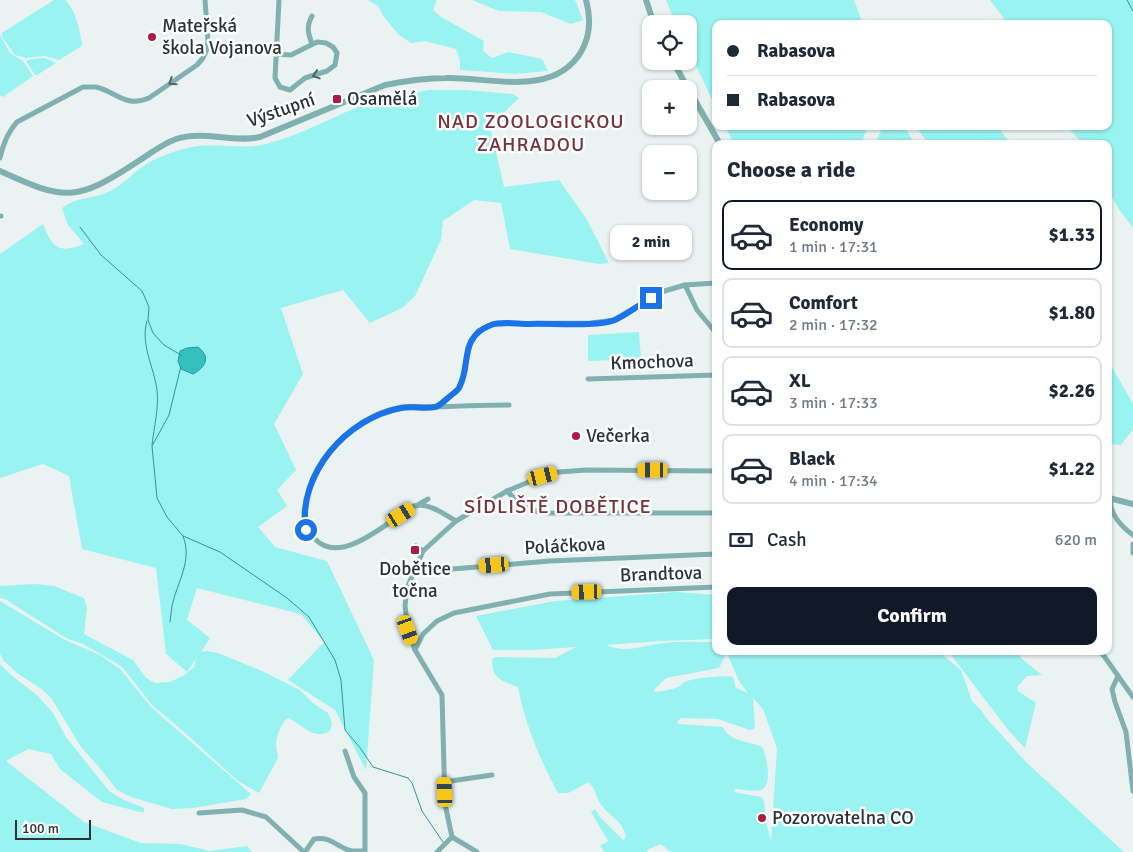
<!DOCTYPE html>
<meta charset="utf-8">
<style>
:root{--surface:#fff;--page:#f6f6f7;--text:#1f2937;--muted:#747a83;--line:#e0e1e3;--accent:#111827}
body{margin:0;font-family:Signika,sans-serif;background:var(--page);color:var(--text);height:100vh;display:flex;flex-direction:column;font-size:19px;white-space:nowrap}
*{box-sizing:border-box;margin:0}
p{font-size:16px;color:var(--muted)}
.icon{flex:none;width:28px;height:28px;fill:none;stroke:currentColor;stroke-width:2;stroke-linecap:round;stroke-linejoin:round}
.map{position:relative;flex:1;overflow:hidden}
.side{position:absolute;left:712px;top:140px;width:400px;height:515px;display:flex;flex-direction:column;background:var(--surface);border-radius:10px;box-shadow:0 1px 4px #0004}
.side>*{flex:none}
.guide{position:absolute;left:712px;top:20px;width:400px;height:110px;border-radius:10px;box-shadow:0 1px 4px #0004;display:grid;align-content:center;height:110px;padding:0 15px;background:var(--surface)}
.fabs{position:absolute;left:642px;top:15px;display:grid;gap:10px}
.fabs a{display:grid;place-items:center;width:55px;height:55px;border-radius:10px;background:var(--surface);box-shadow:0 1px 4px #0004;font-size:25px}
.scale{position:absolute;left:15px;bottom:12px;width:76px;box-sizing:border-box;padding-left:5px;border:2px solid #2e3232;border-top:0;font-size:14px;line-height:18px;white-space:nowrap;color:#2e3232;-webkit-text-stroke:4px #fbffff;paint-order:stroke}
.end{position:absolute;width:22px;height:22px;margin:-11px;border:6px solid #1a73e8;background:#fff;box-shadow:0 0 0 2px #fff}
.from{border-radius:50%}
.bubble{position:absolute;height:35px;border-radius:10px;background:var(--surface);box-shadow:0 1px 4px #0004;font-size:16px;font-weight:700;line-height:35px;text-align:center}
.car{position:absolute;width:15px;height:30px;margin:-15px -8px;border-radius:6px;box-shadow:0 0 4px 1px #0007;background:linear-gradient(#f5c518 24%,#345 0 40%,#f5c518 0 76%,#345 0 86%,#f5c518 0)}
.guide b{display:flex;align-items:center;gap:18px;height:48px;font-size:19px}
.guide b+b{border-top:1px solid var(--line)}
.guide i{width:12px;height:12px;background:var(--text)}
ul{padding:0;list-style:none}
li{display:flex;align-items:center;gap:15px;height:70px;margin:0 10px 8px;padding:0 5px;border:2px solid var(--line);border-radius:10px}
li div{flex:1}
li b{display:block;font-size:19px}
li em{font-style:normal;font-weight:700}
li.on{border-color:var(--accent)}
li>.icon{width:45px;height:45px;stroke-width:1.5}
h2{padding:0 15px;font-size:22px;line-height:60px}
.pay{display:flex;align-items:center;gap:12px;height:55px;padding:0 15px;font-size:19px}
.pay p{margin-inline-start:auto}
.cta{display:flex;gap:10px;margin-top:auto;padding:10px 15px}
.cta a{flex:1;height:58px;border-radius:10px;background:var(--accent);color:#fff;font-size:20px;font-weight:700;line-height:58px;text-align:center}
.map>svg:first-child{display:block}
</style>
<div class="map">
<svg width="1133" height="852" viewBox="0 0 1133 852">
<rect width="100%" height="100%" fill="#eaf3f2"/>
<g fill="#98f3f1" fill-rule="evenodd">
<path d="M54 0H65C76 9 79 30 82 43V46L59 60 45 56 26 58 15 55 2 37V33Z"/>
<polygon points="368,0 437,0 433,10 441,17 484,41 483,51 492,58 508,52 542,59 548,71 516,74 460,70 460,61 456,49 425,41 411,43 399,35 384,17 378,6"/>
<polygon points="472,0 575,0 583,20 571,24 541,12 499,11"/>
<polygon points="666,0 854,0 863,24 716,24 716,108 689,51 689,24 676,24"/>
<polygon points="990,0 1133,0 1133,228 1118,208 1109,192 1109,144 1083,144 1066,126 1109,126 1109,24 1008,24"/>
<polygon points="0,35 10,53 23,61 33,76 3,97 0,95"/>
<polygon points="45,58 56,63 37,75 35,75 26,61 31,59"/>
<path d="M428 90H465L513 94 519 98 490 126 504 187 559 180 586 218 609 263 599 264 510 249 501 203 474 200 443 221 441 240 415 296 402 308 370 323 343 290 281 308 303 374 274 424 296 470 277 490 287 506 258 527 275 547 327 561 374 660 366 770 335 710 288 680 324 642 301 614 197 588 187 620 210 638 201 652 207 651 218 653 262 671 300 690 313 703 328 713 332 723 330 731C314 741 303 725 288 718 281 722 276 737 276 745 276 750 278 753 278 758L259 793 238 781 185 733 152 705 123 668 116 663 83 644 66 638 5 599 0 598V586L35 584 54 586 84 598 87 608 84 634 133 660 146 678 155 683 170 682 183 676 194 667 196 659 187 672 166 654 156 568 82 549 69 476 43 464 0 478V254L43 224C52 248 59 254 84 244L68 225 62 208C76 197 93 199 108 192 124 185 134 171 148 163 163 155 182 148 198 146 221 143 244 150 266 144 303 135 336 114 372 102 390 96 410 94 428 90Z"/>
<polygon points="725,126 868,126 861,144 734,144"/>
<polygon points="883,126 904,126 915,144 875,144"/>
<polygon points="915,126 997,126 1011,144 929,144"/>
<polygon points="639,332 641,359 588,361 588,335"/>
<polygon points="1109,362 1133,404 1133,429 1121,445 1109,444"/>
<path d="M676 592 716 595V639L660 641 606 645C626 654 644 645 664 643 680 641 698 642 715 642L716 651H724L726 654 719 668 666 678 654 690 655 692C660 692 673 689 678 687 681 686 682 683 685 682 693 678 724 675 733 677L736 688 748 693 739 681 726 651H938L961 670 972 701 981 710 987 719 1027 763 1124 852H671L661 844 649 849 646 852H605L600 846 608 841 591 812 595 809 599 816 623 840 626 837C623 820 608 816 600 803 596 796 595 789 589 782L568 793H558C540 760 525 724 518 687 503 681 491 679 492 659L496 657 555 658 576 647 531 650H493L476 616 555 601ZM753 698 763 709 777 748 771 841 766 822 764 800 761 797 734 792 735 789C742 789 757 793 763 789 772 783 767 755 762 747 749 741 729 742 723 727L679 724 677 722 681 718 718 719 750 730 755 728Z"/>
<polygon points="0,601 65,640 100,655 120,669 152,708 251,794 246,799 193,808 172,809 131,797 117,790 99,767 81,747 52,699 43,690 17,673 4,661 0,654"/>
<polygon points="948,651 1018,651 1021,658 1042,675 1027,676 1017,687 1018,691 1036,703 1025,748 1009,731"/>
<polygon points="0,664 11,675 38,696 53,713 66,737 109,791 124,800 144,808 144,812 140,812 102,802 60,769 51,754 28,749 6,761 84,822 141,843 180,844 210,851 247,846 252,852 0,852"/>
</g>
<path fill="#33c0bf" stroke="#329595" d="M198 347C211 357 206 367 193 374L181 369 178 361 180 351 187 348Z"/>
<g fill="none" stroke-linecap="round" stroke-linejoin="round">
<g stroke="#329595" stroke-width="1">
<polyline points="1127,0 1133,11"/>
<polyline points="80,227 101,255 142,291 149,307 148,320 153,333 164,345 181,355"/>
<path d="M147 321C140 344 154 367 157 390 159 408 154 427 152 445"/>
<polyline points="181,366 169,415 152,446 157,498 167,517 183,536 220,552 287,598 309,617 335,660 341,680 345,730 361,749 373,767 408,778 412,783 422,811 443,842"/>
<path d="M170 622C171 617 171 611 172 606 177 582 193 561 183 536"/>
</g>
<g stroke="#80b0af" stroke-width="5">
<path d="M312 44C308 33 306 27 312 16"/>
<polyline points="276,54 291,55 317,42 326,43 333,47 337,53 335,65 327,71 305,78 290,90 280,87 275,78 279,0"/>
<path d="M0 158C3 144 7 133 17 122L83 87C87 87 92 87 96 87 117 92 125 108 149 98L197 65 203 58 207 49 208 41 205 0"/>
<polyline points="0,216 1,216"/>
<polyline points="685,285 697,310 716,333"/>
<polyline points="588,379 716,375"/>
<polyline points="437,406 458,390 463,377 468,347 478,331 493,324 591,323 614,320 661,292 685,285 716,283"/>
<path d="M507 491C521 506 525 510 545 513H716"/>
<path d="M1111 498C1108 513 1122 527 1133 535"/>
<polyline points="416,506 428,499"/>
<path d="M456 521C445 515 429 502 414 506 410 508 405 512 402 514 379 529 339 564 315 539 308 531 304 526 304 515 304 500 312 482 319 469 335 438 367 413 402 407 413 406 425 407 436 407 460 406 485 405 509 405"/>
<polyline points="1133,544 1133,553"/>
<polyline points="416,546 423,551"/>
<polyline points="415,569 428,571 550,561 716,554"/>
<polyline points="415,650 423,634 437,621 454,613 550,594 716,587"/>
<polyline points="1099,651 1104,656 1133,697"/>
<polyline points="1118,676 1112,689 1115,702 1126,732 1133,791"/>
<polyline points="444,782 492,775"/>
<polyline points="199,813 242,810 266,817 304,852"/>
<polyline points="452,837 445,804 442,695 415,650 408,630 405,606 407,588 423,551 456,521 507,491 543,476 559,472 586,470 716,471"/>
<polyline points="452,837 477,852"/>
<path d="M305 852 314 839C332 836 337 848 352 851 356 851 361 851 365 851V793L354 777 345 751"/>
<polyline points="437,852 452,837"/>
</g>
<g stroke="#80b0af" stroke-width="6">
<polyline points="646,0 654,24"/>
<polyline points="673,61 688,89"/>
<polyline points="689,90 720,144"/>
<path d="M0 171C65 201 76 202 137 162 150 154 162 144 176 139 204 130 232 143 260 137L385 85C405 81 425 78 446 78 490 77 553 98 581 52 591 35 591 18 586 0"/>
<polyline points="1109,498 1133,504"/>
</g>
</g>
<defs><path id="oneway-chevron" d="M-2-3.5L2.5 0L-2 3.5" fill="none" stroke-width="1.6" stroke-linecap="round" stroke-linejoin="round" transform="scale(1.25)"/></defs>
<g stroke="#4f6464">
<use href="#oneway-chevron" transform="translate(316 75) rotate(162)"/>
<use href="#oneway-chevron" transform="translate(172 82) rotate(146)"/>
</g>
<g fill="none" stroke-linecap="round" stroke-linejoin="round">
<path stroke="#1a73e8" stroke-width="6" d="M306 530C297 474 347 418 401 408 412 406 424 409 435 407 440 406 444 401 448 398 451 395 456 392 459 388 472 364 458 338 491 325 501 321 517 324 529 324 549 323 599 327 615 320 628 314 639 305 651 298"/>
</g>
<g fill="#af1b40" stroke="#fbffff" stroke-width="2">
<circle cx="152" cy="37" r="5"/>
<rect x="332" y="94" width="10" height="10" rx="2.5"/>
<circle cx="576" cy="436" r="5"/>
<rect x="410" y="545" width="10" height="10" rx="2.5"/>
<circle cx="762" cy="818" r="5"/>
</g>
<g text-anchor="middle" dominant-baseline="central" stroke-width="5" stroke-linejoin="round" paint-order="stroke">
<g font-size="19" fill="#2e3232" stroke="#fbffff" text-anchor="start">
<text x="162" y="26">Mateřská<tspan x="162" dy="22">škola Vojanova</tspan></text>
<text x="347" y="99">Osamělá</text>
<text x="586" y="436">Večerka</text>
<text x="415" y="569" text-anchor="middle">Dobětice<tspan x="415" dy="22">točna</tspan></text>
<text x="772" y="818">Pozorovatelna CO</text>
</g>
<g font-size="19" fill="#2e3232" stroke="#fbffff">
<text transform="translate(281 110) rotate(-19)">Výstupní</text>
<text transform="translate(652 362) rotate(-2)">Kmochova</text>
<text transform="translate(565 546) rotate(-3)">Poláčkova</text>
<text transform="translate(661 574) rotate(-2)">Brandtova</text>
</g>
<g font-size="20" letter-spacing="1" fill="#79323b" stroke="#fbffff">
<text x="531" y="121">NAD ZOOLOGICKOU<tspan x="531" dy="23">ZAHRADOU</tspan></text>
<text x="558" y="506">SÍDLIŠTĚ DOBĚTICE</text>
</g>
</g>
</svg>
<div class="fabs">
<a><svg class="icon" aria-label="locate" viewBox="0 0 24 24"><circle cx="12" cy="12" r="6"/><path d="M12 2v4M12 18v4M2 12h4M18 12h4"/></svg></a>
<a>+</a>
<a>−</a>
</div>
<div class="scale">100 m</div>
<i class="end from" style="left:306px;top:530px"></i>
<i class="end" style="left:651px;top:298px"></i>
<div class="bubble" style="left:610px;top:225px;width:82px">2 min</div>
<i class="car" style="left:653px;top:470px;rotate:270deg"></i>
<i class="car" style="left:543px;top:476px;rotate:76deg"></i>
<i class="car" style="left:401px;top:515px;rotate:58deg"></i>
<i class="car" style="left:494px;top:565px;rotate:265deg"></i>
<i class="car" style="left:587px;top:592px;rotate:268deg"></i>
<i class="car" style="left:408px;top:630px;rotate:160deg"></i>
<i class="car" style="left:445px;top:792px;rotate:358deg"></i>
<div class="guide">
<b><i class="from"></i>Rabasova</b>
<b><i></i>Rabasova</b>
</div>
<section class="side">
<h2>Choose a ride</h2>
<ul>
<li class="on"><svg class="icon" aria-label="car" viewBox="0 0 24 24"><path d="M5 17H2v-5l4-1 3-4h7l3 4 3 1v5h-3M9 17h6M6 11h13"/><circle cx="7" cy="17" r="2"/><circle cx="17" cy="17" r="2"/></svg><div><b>Economy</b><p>1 min · 17:31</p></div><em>$1.33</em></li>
<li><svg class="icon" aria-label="car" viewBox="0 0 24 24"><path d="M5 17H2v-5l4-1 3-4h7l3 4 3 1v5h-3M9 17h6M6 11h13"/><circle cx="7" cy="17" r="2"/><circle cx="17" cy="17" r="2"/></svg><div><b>Comfort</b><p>2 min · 17:32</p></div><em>$1.80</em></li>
<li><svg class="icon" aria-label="car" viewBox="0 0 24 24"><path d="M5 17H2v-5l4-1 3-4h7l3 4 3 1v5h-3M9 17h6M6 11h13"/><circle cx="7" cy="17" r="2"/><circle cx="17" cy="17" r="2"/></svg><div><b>XL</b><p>3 min · 17:33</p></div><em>$2.26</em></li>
<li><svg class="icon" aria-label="car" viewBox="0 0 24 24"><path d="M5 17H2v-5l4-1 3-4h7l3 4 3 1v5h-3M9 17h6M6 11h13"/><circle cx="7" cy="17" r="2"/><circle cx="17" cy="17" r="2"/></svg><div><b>Black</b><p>4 min · 17:34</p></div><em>$1.22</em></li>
</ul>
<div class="pay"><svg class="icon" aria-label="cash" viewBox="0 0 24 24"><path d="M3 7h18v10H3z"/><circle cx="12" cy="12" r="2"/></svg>Cash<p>620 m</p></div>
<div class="cta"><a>Confirm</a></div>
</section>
</div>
